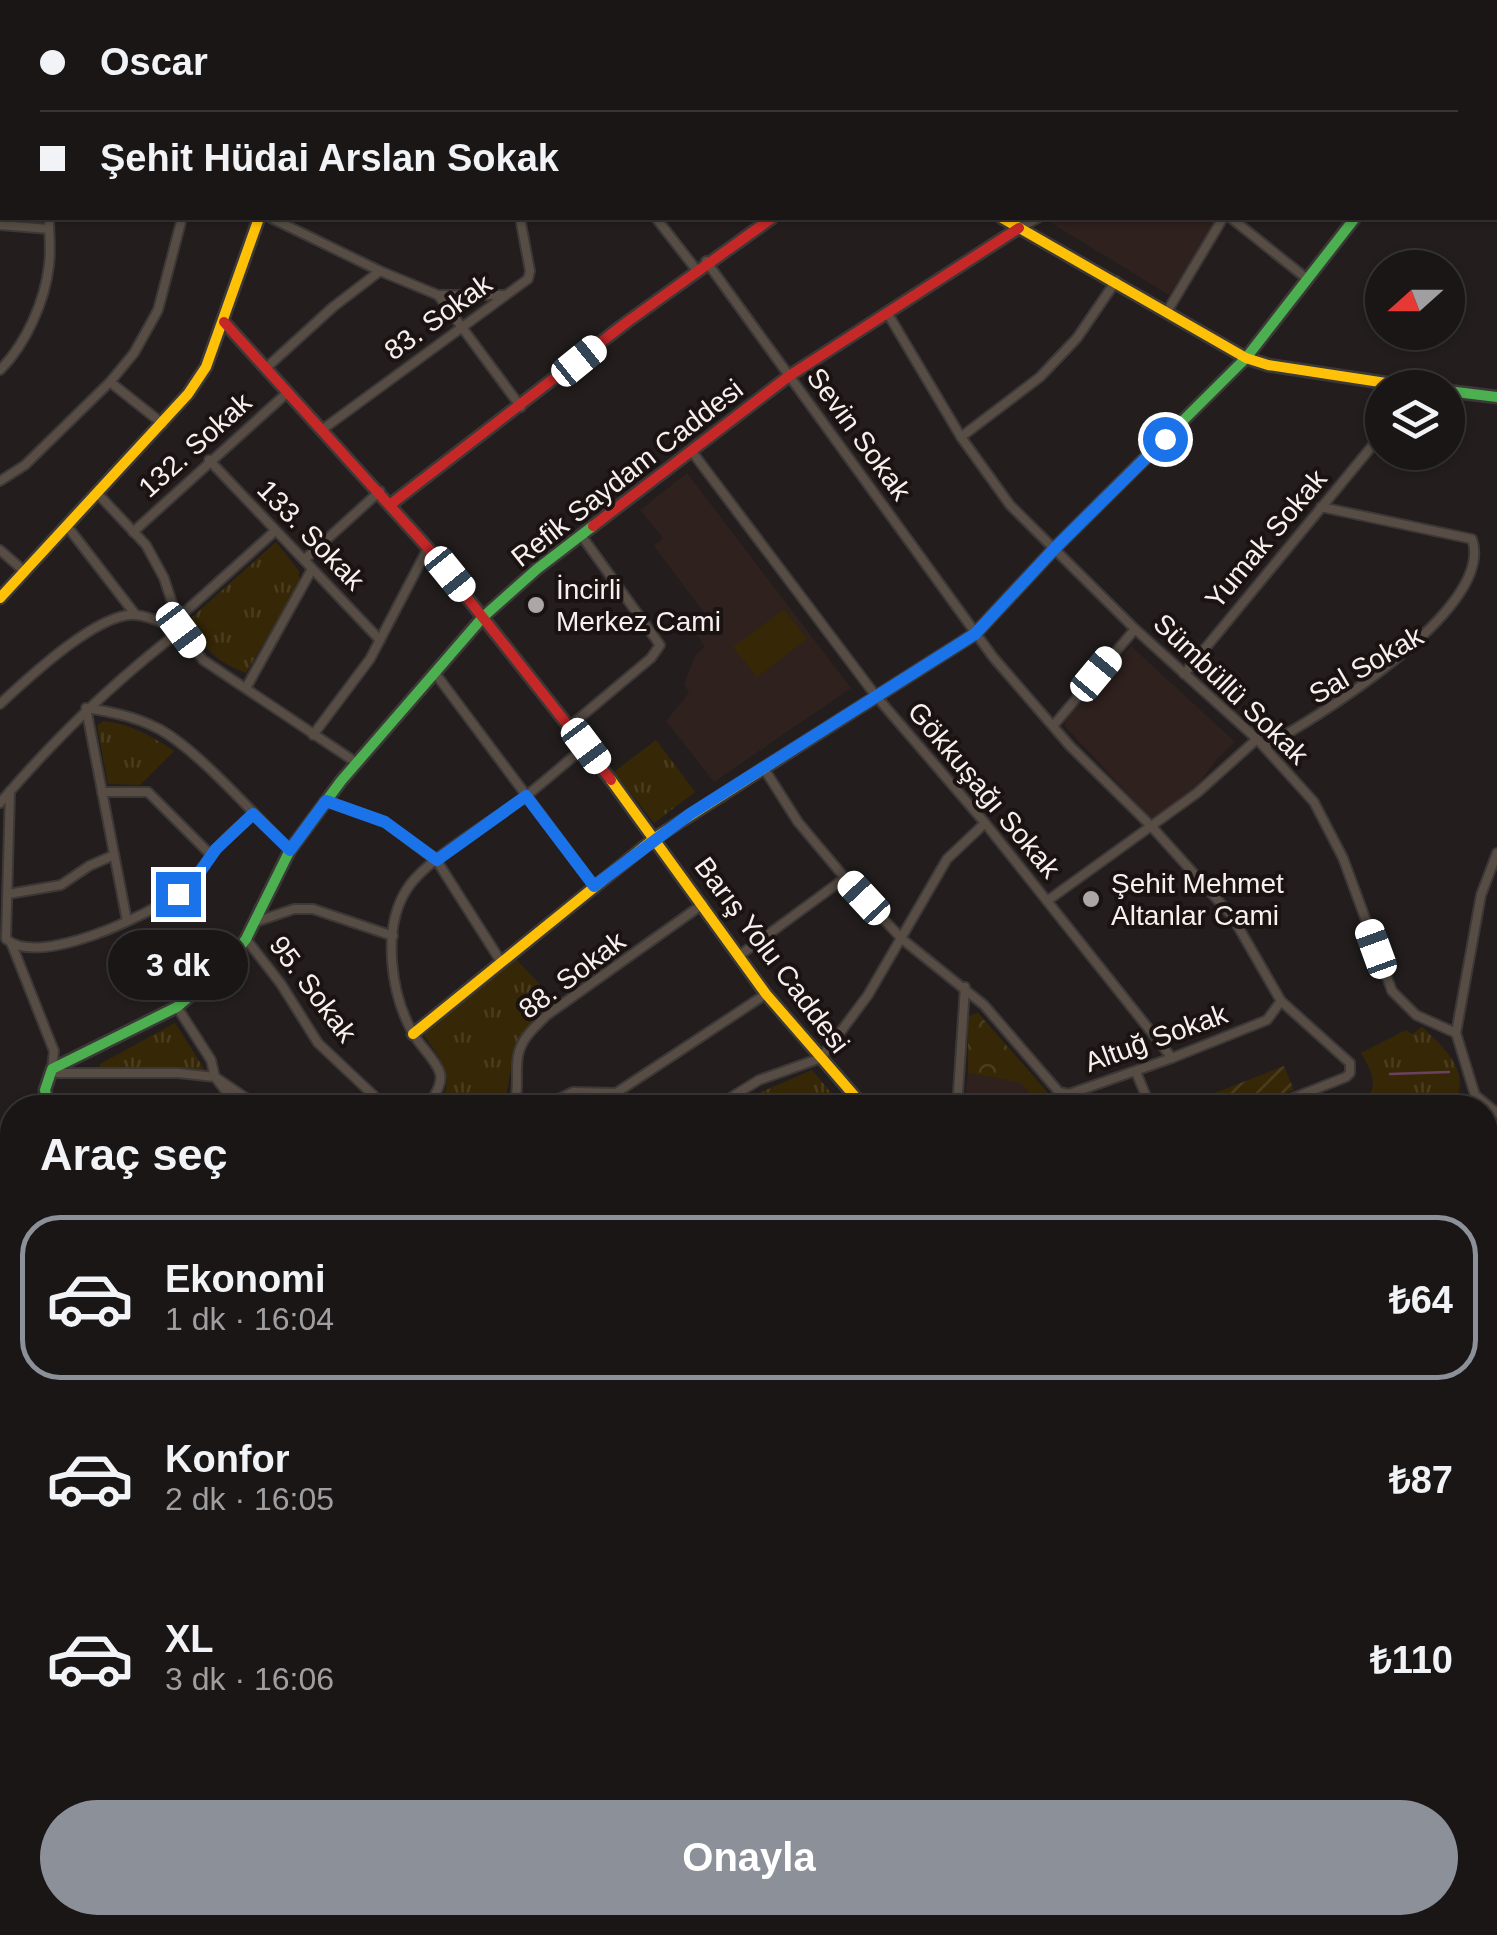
<!DOCTYPE html>
<html lang="tr">
<meta charset="utf-8">
<style>
:root{--surface:#1a1616;--page:#231f1f;--text:#f1f3f6;--muted:#9f9fa1;--line:#383535;--accent:#8c9099}
body{margin:0;font-family:Helvetica,sans-serif;background:var(--page);color:var(--text);height:100vh;display:flex;flex-direction:column;font-size:38px;white-space:nowrap}
*{box-sizing:border-box;margin:0}
p{font-size:32px;color:var(--muted)}
.icon{flex:none;width:55px;height:55px;fill:none;stroke:currentColor;stroke-width:2;stroke-linecap:round;stroke-linejoin:round}
.map{position:relative;flex:1;overflow:hidden}
.panel{position:absolute;left:0px;top:1095px;width:1498px;height:840px;display:flex;flex-direction:column;background:var(--surface);border-radius:40px 40px 0 0;box-shadow:0 2px 8px #0004,0 0 0 2px var(--line)}
.panel>*{flex:none}
.banner{position:absolute;left:0px;top:0px;width:1498px;height:220px;box-shadow:0 2px 8px #0004,0 0 0 2px var(--line);display:grid;align-content:center;height:220px;padding:0 40px;background:var(--surface)}
.needle{width:65px;rotate:249deg}
.controls{position:absolute;left:1365px;top:250px;display:grid;gap:20px}
.controls a{display:grid;place-items:center;width:100px;height:100px;border-radius:50%;background:var(--surface);box-shadow:0 2px 8px #0004,0 0 0 2px var(--line);font-size:50px}
.end{position:absolute;width:45px;height:45px;margin:-22px;border:12px solid #1a73e8;background:#fff;box-shadow:0 0 0 5px #fff}
.from{border-radius:50%}
.bubble{position:absolute;height:70px;border-radius:35px;background:var(--surface);box-shadow:0 2px 8px #0004,0 0 0 2px var(--line);font-size:32px;font-weight:700;line-height:70px;text-align:center}
.car{position:absolute;width:30px;height:60px;margin:-30px -15px;border-radius:12px;box-shadow:0 0 8px 2px #0007;background:linear-gradient(#fff 24%,#345 0 40%,#fff 0 76%,#345 0 86%,#fff 0)}
.banner b{display:flex;align-items:center;gap:35px;height:95px;font-size:38px}
.banner b+b{border-top:2px solid var(--line)}
.banner i{width:25px;height:25px;background:var(--text)}
ul{padding:0;list-style:none}
li{display:flex;align-items:center;gap:30px;height:165px;margin:0 20px 15px;padding:0 20px;border:5px solid transparent;border-radius:40px}
li div{flex:1}
li b{display:block;font-size:38px}
li em{font-style:normal;font-weight:700}
li.on{border-color:var(--accent)}
li>.icon{width:90px;height:90px;stroke-width:1.5}
h2{padding:0 40px;font-size:45px;line-height:120px}
.primary-button{display:flex;gap:20px;margin-top:auto;padding:20px 40px}
.primary-button a{flex:1;height:115px;border-radius:60px;background:var(--accent);color:#fff;font-size:40px;font-weight:700;line-height:115px;text-align:center}
.map>svg:first-child{display:block}
</style>
<div class="map">
<svg width="1497" height="1935" viewBox="0 0 1497 1935">
<defs>
<pattern id="grass-tufts" width="24" height="20" patternUnits="userSpaceOnUse" patternTransform="scale(2.5)"><rect width="24" height="20" fill="#362807"/><path d="M3 7l-1-3M5 7V3M7 7l1-3M15 17l-1-3M17 17v-4M19 17l1-3" fill="none" stroke="#4a3d1f"/></pattern>
<pattern id="forest-crowns" width="20" height="18" patternUnits="userSpaceOnUse" patternTransform="scale(2.5)"><rect width="20" height="18" fill="#362807"/><path d="M2 6a3 3 0 1 1 6 0M12 15a3 3 0 1 1 6 0" fill="none" stroke="#4a3d1f"/></pattern>
<pattern id="garden-furrows" width="10" height="10" patternUnits="userSpaceOnUse" patternTransform="scale(2.5)"><rect width="10" height="10" fill="#362807"/><path d="M-1 1l2-2M0 10L10 0M9 11l2-2" fill="none" stroke="#4a3d1f"/></pattern>
</defs>
<rect width="100%" height="100%" fill="#231e1d"/>
<g fill="#2e211e">
<polygon points="1054,218 1218,218 1169,295 1048,221"/>
<polygon points="687,473 851,688 714,782 666,721 689,693 684,684 696,654 705,647 693,629 707,617 654,546 663,538 640,510"/>
<polygon points="1131,646 1235,742 1217,759 1197,786 1153,821 1064,725 1067,718"/>
<polygon points="978,1013 1047,1092 1065,1107 963,1108 968,1073 968,1016"/>
</g>
<g fill="url(#grass-tufts)">
<path d="M276 542 299 571V584L246 673C215 660 202 650 191 618Z"/>
<path d="M103 721C130 724 152 736 174 751L140 785 108 784 97 726Z"/>
<polygon points="656,740 695,792 654,823 614,772"/>
<path d="M515 958 557 1003C503 1037 518 1053 503 1107H438C457 1079 441 1060 424 1035Z"/>
<polygon points="175,1023 211,1080 100,1071 100,1064"/>
<path d="M1422 1027C1445 1048 1474 1074 1452 1107H1366L1363 1101C1381 1087 1371 1070 1361 1053L1406 1030 1412 1034Z"/>
<polygon points="812,1070 843,1107 727,1107"/>
</g>
<g fill="url(#forest-crowns)">
<polygon points="978,1013 1047,1092 1065,1107 1043,1107 1020,1082 968,1073 968,1016"/>
<polygon points="223,1923 434,1923 434,1935 229,1935"/>
</g>
<polygon fill="url(#garden-furrows)" points="1284,1066 1294,1090 1249,1107 1179,1107"/>
<polygon fill="#362807" points="784,609 807,639 757,677 733,647"/>
<g fill="none" stroke-linecap="round" stroke-linejoin="round">
<polyline stroke="#6c415f" stroke-width="2.5" points="1390,1074 1449,1072"/>
<defs>
<g id="street">
<polyline points="385,0 387,2"/>
<polyline points="519,0 520,2"/>
<polyline points="865,0 867,2"/>
<polyline points="1138,0 1141,2"/>
<polyline points="115,2 123,0"/>
<polyline points="766,2 769,0"/>
<polyline points="934,2 938,0"/>
<polyline points="1346,2 1349,0"/>
<polyline points="0,38 2,37"/>
<polyline points="0,48 2,54"/>
<polyline points="0,137 2,137"/>
<polyline points="1495,206 1497,207"/>
<polyline points="271,218 380,271 438,295 521,407"/>
<polyline points="656,218 695,268"/>
<polyline points="1231,218 1306,278"/>
<polyline points="0,225 49,229"/>
<polyline points="1019,228 1038,218"/>
<polyline points="706,261 993,657 1070,746 1152,827 1232,916 1281,1001 1350,1063 1350,1073 1346,1077 1268,1108"/>
<polyline points="438,295 503,295"/>
<polyline points="1168,310 1223,218"/>
<polyline points="888,314 961,437 1010,505 1135,629 1257,739 1314,802 1343,858 1392,991 1416,1015 1456,1033 1475,1095 1497,1113"/>
<polyline points="266,368 333,307 380,271"/>
<path d="M0 370C26 344 45 301 49 265 51 250 49 233 49 218"/>
<polyline points="110,382 163,424"/>
<polyline points="323,429 528,279 530,271 520,218"/>
<polyline points="961,437 1040,377 1077,338 1116,281"/>
<polyline points="693,453 876,696 985,823 1172,1058"/>
<polyline points="209,460 380,640"/>
<polyline points="0,481 25,465 110,382 134,353 158,310 182,218"/>
<polyline points="98,494 146,545 164,578 181,630 203,660 357,763"/>
<polyline points="67,526 135,614"/>
<polyline points="133,532 288,392"/>
<polyline points="0,550 25,572"/>
<polyline points="304,560 380,491"/>
<polyline points="177,619 275,531"/>
<polyline points="435,673 594,886"/>
<polyline points="1184,674 1382,434"/>
<polyline points="246,688 312,569"/>
<path d="M0 704C27 679 99 611 136 615 151 616 168 626 181 630"/>
<polyline points="570,726 651,658 660,645 581,535"/>
<polyline points="1053,726 1135,629"/>
<polyline points="313,735 370,659 428,548"/>
<path d="M1265 746C1310 722 1497 609 1472 539L1321 507"/>
<polyline points="763,767 798,822 845,878 902,939 984,1005 1059,1092 1069,1094 1172,1058 1267,1020 1281,1001"/>
<path d="M10 791 6 939C39 968 148 915 179 893 194 882 202 867 214 852 225 838 240 826 253 814"/>
<polyline points="102,792 148,792 211,855"/>
<polyline points="326,801 385,822 437,861 500,960"/>
<path d="M0 803C56 737 112 683 181 630"/>
<polyline points="8,894 61,885 89,866 114,855"/>
<polyline points="1047,901 1197,793 1257,739"/>
<path d="M127 921 86 708C111 712 133 716 155 727 194 745 256 817 290 850"/>
<polyline points="255,922 294,909 313,909 393,936"/>
<polyline points="246,939 281,984 318,1043 387,1108"/>
<polyline points="12,945 54,1051 52,1069 57,1073 178,1073 215,1077 239,1108"/>
<polyline points="740,955 845,878"/>
<polyline points="177,1007 211,1060 215,1077 261,1108"/>
<polyline points="1456,1033 1481,895 1497,853"/>
<polyline points="1136,1072 1151,1108"/>
<polyline points="616,1093 766,994"/>
<path d="M427 1108C433 1097 443 1085 440 1073 436 1060 421 1047 414 1035 391 996 381 929 407 889 425 860 491 822 521 800 543 783 564 764 586 746"/>
<path d="M513 1108C520 1090 515 1074 518 1056 521 1038 535 1027 547 1015L703 904"/>
<polyline points="540,1108 573,1092 616,1093 626,1108"/>
<polyline points="714,1108 759,1080 821,1058 868,995 947,859 985,823"/>
<polyline points="957,1108 965,987"/>
<polyline points="0,1157 12,1142"/>
<polyline points="0,1232 12,1243"/>
<polyline points="1485,1300 1497,1291"/>
<polyline points="0,1370 12,1365"/>
<polyline points="0,1411 12,1405"/>
<polyline points="0,1561 12,1556"/>
<polyline points="1485,1584 1497,1610"/>
<polyline points="0,1670 12,1676"/>
<polyline points="1485,1920 1493,1935"/>
<polyline points="174,1922 179,1935"/>
<polyline points="573,1922 583,1935"/>
<polyline points="752,1922 758,1935"/>
<polyline points="992,1935 1026,1922"/>
</g>
<g id="fast">
<polyline points="236,0 237,2"/>
<polyline points="1169,2 1172,0"/>
<polyline points="1448,391 1497,397"/>
<polyline points="794,749 975,634 1056,547 1246,358 1355,218"/>
<polyline points="49,1108 45,1090 52,1069 177,1007 225,966 246,939 290,850 341,781 483,617 537,569 593,526"/>
<polyline points="1485,1486 1497,1477"/>
<polyline points="0,1504 12,1498"/>
<polyline points="1485,1725 1497,1717"/>
<polyline points="1247,1922 1251,1935"/>
</g>
<g id="slow">
<polyline points="718,0 721,2"/>
<polyline points="1002,218 1246,358 1268,365 1419,388"/>
<polyline points="0,598 188,394 206,367 259,218"/>
<polyline points="611,780 766,994 865,1108"/>
<polyline points="413,1034 655,838 794,749"/>
<polyline points="1129,1922 1133,1935"/>
<polyline points="1143,1922 1146,1935"/>
<polyline points="1316,1935 1324,1922"/>
</g>
<g id="jam">
<polyline points="1495,36 1497,33"/>
<polyline points="224,322 428,548 611,780"/>
<polyline points="391,504 627,322 772,218"/>
<polyline points="593,526 789,376 1019,228"/>
<polyline points="0,1277 12,1271"/>
</g>
</defs>
<use href="#street" stroke="#3b3837" stroke-width="12"/>
<use href="#fast" stroke="#3b3837" stroke-width="15"/>
<use href="#slow" stroke="#3b3837" stroke-width="15"/>
<use href="#jam" stroke="#3b3837" stroke-width="15"/>
<use href="#street" stroke="#574d45" stroke-width="8"/>
<use href="#fast" stroke="#4caf50" stroke-width="10"/>
<use href="#slow" stroke="#ffc107" stroke-width="10"/>
<use href="#jam" stroke="#c62828" stroke-width="10"/>
</g>
<g fill="none" stroke-linecap="round" stroke-linejoin="round">
<polyline stroke="#1a73e8" stroke-width="12" points="178,894 195,879 216,849 253,814 290,850 326,801 385,822 437,860 526,796 594,886 690,814 975,634 1056,547 1165,439"/>
</g>
<g fill="#aca6a6" stroke="#1b1312" stroke-width="4">
<circle cx="536" cy="605" r="10"/>
<circle cx="1091" cy="899" r="10"/>
</g>
<g text-anchor="middle" dominant-baseline="central" stroke-width="8" stroke-linejoin="round" paint-order="stroke">
<g font-size="28" fill="#f6f0ef" stroke="#1b1312">
<text transform="translate(438 317) rotate(-36)">83. Sokak</text>
<text transform="translate(859 434) rotate(54)">Sevin Sokak</text>
<text transform="translate(195 445) rotate(-42)">132. Sokak</text>
<text transform="translate(627 473) rotate(-38)">Refik Saydam Caddesi</text>
<text transform="translate(311 535) rotate(46)">133. Sokak</text>
<text transform="translate(1266 539) rotate(-50)">Yumak Sokak</text>
<text transform="translate(1366 665) rotate(-30)">Sal Sokak</text>
<text transform="translate(1231 689) rotate(44)">Sümbüllü Sokak</text>
<text transform="translate(984 790) rotate(50)">Gökkuşağı Sokak</text>
<text transform="translate(772 955) rotate(53)">Barış Yolu Caddesi</text>
<text transform="translate(572 975) rotate(-37)">88. Sokak</text>
<text transform="translate(313 989) rotate(53)">95. Sokak</text>
<text transform="translate(1156 1038) rotate(-20)">Altuğ Sokak</text>
</g>
<g font-size="28" fill="#f6f0ef" stroke="#1b1312" text-anchor="start">
<text x="556" y="589">İncirli<tspan x="556" dy="32">Merkez Cami</tspan></text>
<text x="1111" y="883">Şehit Mehmet<tspan x="1111" dy="32">Altanlar Cami</tspan></text>
</g>
</g>
</svg>
<div class="controls">
<a><svg class="needle" viewBox="-14 -14 28 28"><path d="M0-13l5 13h-10z" fill="#e53935"/><path d="M0 13l5-13h-10z" fill="#9f9fa1"/></svg></a>
<a><svg class="icon" aria-label="layers" viewBox="0 0 24 24"><path d="M12 4l9 5-9 5-9-5zM3 14l9 5 9-5"/></svg></a>
</div>
<i class="end from" style="left:1165px;top:439px"></i>
<i class="end" style="left:178px;top:894px"></i>
<div class="bubble" style="left:108px;top:930px;width:140px">3 dk</div>
<i class="car" style="left:579px;top:361px;rotate:51deg"></i>
<i class="car" style="left:450px;top:574px;rotate:141deg"></i>
<i class="car" style="left:181px;top:630px;rotate:143deg"></i>
<i class="car" style="left:1096px;top:674px;rotate:40deg"></i>
<i class="car" style="left:586px;top:746px;rotate:143deg"></i>
<i class="car" style="left:864px;top:898px;rotate:317deg"></i>
<i class="car" style="left:1376px;top:949px;rotate:340deg"></i>
<div class="banner">
<b><i class="from"></i>Oscar</b>
<b><i></i>Şehit Hüdai Arslan Sokak</b>
</div>
<section class="panel">
<h2>Araç seç</h2>
<ul>
<li class="on"><svg class="icon" aria-label="car" viewBox="0 0 24 24"><path d="M5 17H2v-5l4-1 3-4h7l3 4 3 1v5h-3M9 17h6M6 11h13"/><circle cx="7" cy="17" r="2"/><circle cx="17" cy="17" r="2"/></svg><div><b>Ekonomi</b><p>1 dk · 16:04</p></div><em>₺64</em></li>
<li><svg class="icon" aria-label="car" viewBox="0 0 24 24"><path d="M5 17H2v-5l4-1 3-4h7l3 4 3 1v5h-3M9 17h6M6 11h13"/><circle cx="7" cy="17" r="2"/><circle cx="17" cy="17" r="2"/></svg><div><b>Konfor</b><p>2 dk · 16:05</p></div><em>₺87</em></li>
<li><svg class="icon" aria-label="car" viewBox="0 0 24 24"><path d="M5 17H2v-5l4-1 3-4h7l3 4 3 1v5h-3M9 17h6M6 11h13"/><circle cx="7" cy="17" r="2"/><circle cx="17" cy="17" r="2"/></svg><div><b>XL</b><p>3 dk · 16:06</p></div><em>₺110</em></li>
</ul>
<div class="primary-button"><a>Onayla</a></div>
</section>
</div>
